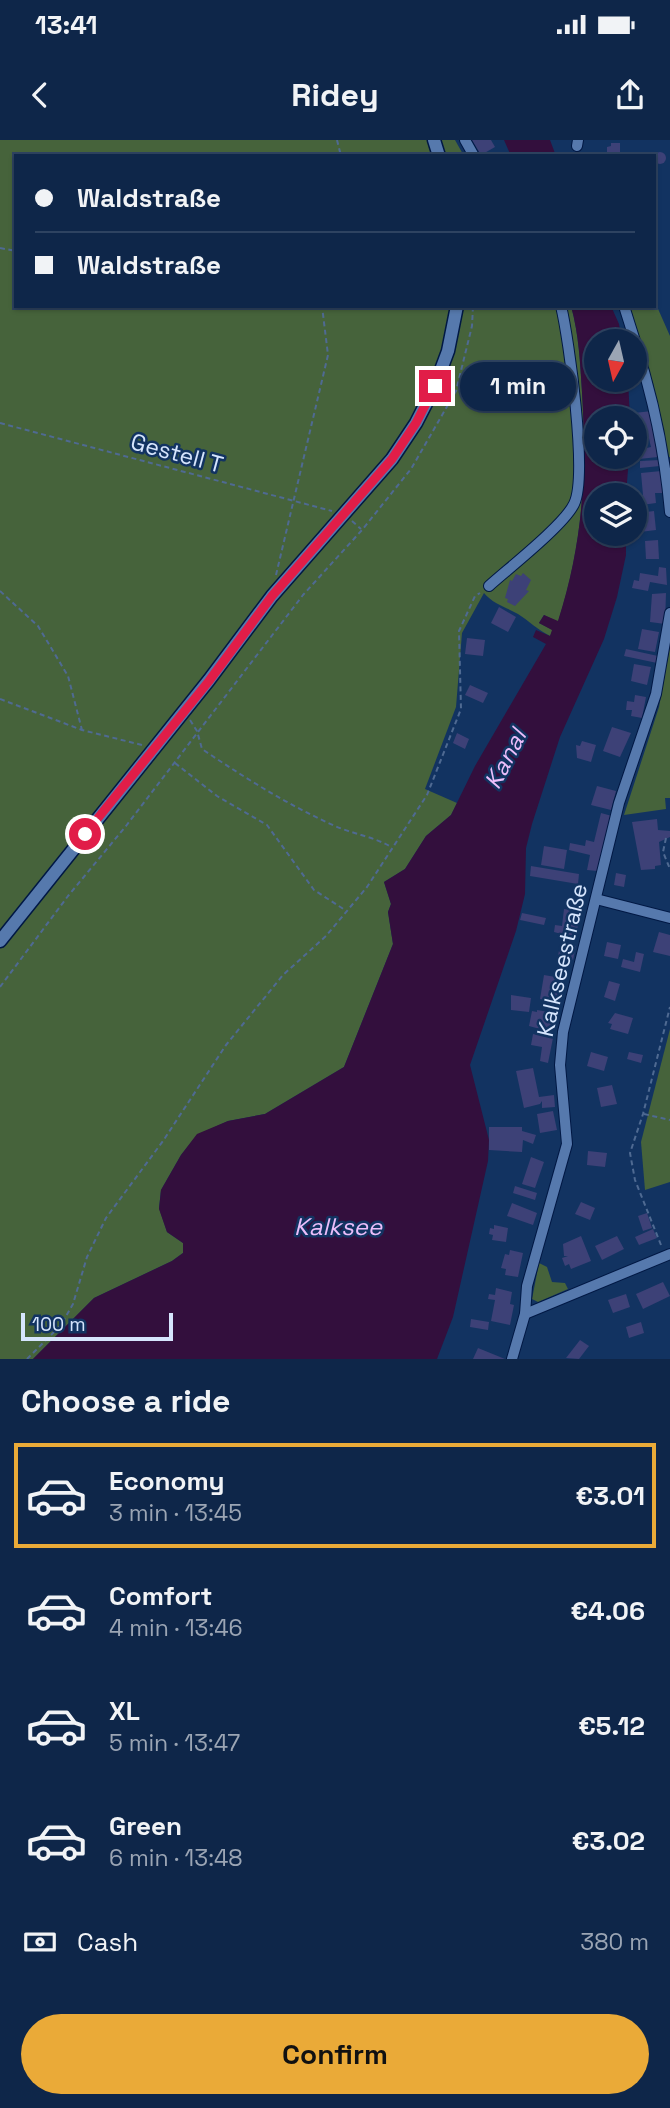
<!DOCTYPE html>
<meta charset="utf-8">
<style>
:root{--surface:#0e2649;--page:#172e50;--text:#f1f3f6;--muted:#9ba5b4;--line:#2e4361;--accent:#eaaa38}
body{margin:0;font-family:"Space Grotesk",sans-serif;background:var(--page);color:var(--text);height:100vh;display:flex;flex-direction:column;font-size:26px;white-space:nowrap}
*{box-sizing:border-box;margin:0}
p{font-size:23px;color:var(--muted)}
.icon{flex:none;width:38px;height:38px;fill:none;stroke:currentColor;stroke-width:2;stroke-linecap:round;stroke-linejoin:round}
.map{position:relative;height:1219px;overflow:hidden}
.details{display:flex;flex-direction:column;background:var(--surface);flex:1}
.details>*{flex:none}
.banner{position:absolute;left:14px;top:14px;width:642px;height:154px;border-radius:0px;box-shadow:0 2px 5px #0004,0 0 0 2px var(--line);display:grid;align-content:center;height:154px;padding:0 21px;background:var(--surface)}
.needle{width:46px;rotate:188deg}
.controls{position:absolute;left:584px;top:189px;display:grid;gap:14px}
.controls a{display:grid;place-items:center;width:63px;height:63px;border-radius:50%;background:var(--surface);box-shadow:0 2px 5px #0004,0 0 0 2px var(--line);font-size:35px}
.scale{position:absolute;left:21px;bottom:18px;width:152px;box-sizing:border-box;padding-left:7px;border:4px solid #d6e5fd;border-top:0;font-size:19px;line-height:24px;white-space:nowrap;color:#d6e5fd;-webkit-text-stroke:5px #123361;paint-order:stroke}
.end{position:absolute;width:32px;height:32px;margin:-16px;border:9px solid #e11d48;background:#fff;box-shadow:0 0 0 4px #fff}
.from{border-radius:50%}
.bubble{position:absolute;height:49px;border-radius:24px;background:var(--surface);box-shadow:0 2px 5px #0004,0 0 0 2px var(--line);font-size:23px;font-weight:700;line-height:49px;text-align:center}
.banner b{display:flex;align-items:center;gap:24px;height:66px;font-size:26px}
.banner b+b{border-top:2px solid var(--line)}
.banner i{width:18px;height:18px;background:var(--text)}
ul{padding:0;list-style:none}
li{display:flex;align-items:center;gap:21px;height:105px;margin:0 14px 10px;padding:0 7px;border:4px solid transparent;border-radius:0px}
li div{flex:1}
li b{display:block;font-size:26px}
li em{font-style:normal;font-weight:700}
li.on{border-color:var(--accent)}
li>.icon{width:63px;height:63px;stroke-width:1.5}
h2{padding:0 21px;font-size:32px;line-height:84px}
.pay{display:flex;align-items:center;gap:18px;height:77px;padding:0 21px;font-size:26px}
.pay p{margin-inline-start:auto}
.primary-button{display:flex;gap:14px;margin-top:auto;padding:14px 21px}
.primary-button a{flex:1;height:80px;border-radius:42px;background:var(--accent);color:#111;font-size:28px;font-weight:700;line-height:80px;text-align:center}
.status{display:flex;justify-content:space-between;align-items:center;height:49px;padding:0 35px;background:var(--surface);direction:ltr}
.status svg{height:19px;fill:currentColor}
header{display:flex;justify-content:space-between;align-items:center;height:91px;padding:0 21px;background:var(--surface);font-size:32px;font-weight:700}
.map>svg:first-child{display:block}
</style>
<div class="status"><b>13:41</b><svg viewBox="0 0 49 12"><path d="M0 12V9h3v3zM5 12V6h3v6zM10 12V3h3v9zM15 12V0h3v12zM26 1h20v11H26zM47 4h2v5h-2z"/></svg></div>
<header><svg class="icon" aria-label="back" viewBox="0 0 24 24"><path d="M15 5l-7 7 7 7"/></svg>Ridey<svg class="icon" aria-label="share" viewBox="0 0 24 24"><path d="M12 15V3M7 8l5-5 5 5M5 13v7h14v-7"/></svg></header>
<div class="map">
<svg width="670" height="1219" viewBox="0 0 670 1219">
<rect width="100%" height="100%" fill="#123361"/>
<g fill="#46633b">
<path d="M0 0H455L464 16H16V166H571C579 195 580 222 582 252 587 334 583 403 558 482L544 475 539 483 553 490 550 496C538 490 529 481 518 474 506 467 493 464 484 453L462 493 456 567 425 649 457 663 451 675 426 696 405 729 384 742 391 764 388 772 393 804 344 927 265 974 228 981 197 995 181 1015 161 1050 159 1068 167 1092 183 1103V1113L172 1121 94 1158 33 1219H0Z"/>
<polygon points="655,162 670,196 670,317 667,317 653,243 627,166 654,166"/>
<polygon points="670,506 670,658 665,658 666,669 624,675 659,567"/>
<polygon points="670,889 670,1042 645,1050 641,1002"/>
<polygon points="539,1123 547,1127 552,1142 565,1143 568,1149 538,1162 532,1159"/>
</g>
<g fill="#330f3d">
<polygon points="504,0 550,0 556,16 511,16"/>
<path d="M571 166H611L619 184 622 201H597V240H628L630 278H597V317H629L626 355H597V394H626V415L617 457 604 499 560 597 532 684 526 708 525 754 516 791 470 925 489 1000 488 1021 453 1177 437 1219H33L94 1158 172 1121 183 1113V1103L167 1092 159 1069 161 1050 181 1015 197 994 228 981 265 974 344 927 393 804 388 772 391 764 384 742 405 729 426 696 451 675 475 626 546 504 533 497 536 490 550 496 552 490 539 483 544 475 558 481C583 403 587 333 582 252 580 222 579 195 571 166Z"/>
</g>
<g fill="#3d4177">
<polygon points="472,0 491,0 495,7 481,15"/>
<polygon points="611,3 620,3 620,16 607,16 607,7 611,6"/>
<circle cx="660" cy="18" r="6"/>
<polygon points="652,271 658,317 639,319 638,310 651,307 650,303 648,293 636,294 634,273"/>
<polygon points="660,320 660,326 640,328 640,321"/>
<polygon points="661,331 663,353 655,353 656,363 635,366 635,356 643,355 641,333"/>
<polygon points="654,371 656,390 640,392 638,373"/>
<polygon points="658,400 659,419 646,419 645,401"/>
<polygon points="659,427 666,428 667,445 650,442 648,451 632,448 634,440 639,441 640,433 658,436"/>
<polygon points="523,433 531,440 526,450 529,451 515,466 507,462 508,459 505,458 510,440 512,441 516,434 521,436"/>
<polygon points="666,453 665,484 650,482 652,454"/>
<polygon points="499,467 516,477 508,492 491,483"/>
<polygon points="642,489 659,492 655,512 638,509"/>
<polygon points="467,498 485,500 483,516 465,514"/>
<polygon points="626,509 658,516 657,523 624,516"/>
<polygon points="634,524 651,527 647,545 631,541"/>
<polygon points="470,545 488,553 483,563 465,555"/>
<polygon points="635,555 646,557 642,578 631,576 632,570 626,570 627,561 634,562"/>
<polygon points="612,587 631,593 620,617 603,611"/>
<polygon points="457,593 469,599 465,609 453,603"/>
<polygon points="582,601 596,605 591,622 577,618 576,605 580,606"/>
<polygon points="597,646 616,651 611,670 591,665"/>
<polygon points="601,673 612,676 602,717 597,731 587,730 590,715 569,710 570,703 585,706 586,700 594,702"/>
<polygon points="657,679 658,690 670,691 670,697 659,702 661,725 655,726 655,729 641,730 632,682"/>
<polygon points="544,706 567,710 564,729 541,725"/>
<polygon points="531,726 579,734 578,744 530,736"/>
<polygon points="616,733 626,735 624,747 614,745"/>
<polygon points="564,769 580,771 576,798 554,792 555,785 562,786"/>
<polygon points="522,773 546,778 544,785 520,780"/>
<polygon points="659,792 670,795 670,816 653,812"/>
<polygon points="607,802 621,805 618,819 604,816"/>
<polygon points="564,803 576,806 573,820 558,816 560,805 564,806"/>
<polygon points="636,812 644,814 640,832 621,827 623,819 634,822"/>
<polygon points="544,835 561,838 556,862 540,859"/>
<polygon points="609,841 620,844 615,861 604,857"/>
<polygon points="511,855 531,858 529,872 511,870"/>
<polygon points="537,870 555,873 551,892 529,886 532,871 537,872"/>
<polygon points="615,873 633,878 628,894 610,889 612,884 608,883"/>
<polygon points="533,894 553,898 548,923 540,921 542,907 531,905"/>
<polygon points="591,912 608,917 604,931 587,926"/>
<polygon points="629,912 643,915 641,923 627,919"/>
<polygon points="533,928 539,957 554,955 555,967 542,968 542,961 540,964 524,968 516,931"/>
<polygon points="612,945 617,964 601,967 597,948"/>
<polygon points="553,971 557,990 540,993 537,974"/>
<polygon points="489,987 522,987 522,991 536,995 533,1004 523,1000 522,1012 489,1010"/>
<polygon points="588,1011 607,1013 605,1027 587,1025"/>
<polygon points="531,1017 544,1022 535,1048 522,1044"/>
<polygon points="515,1046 537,1053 535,1060 513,1053"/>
<polygon points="581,1062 595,1068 590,1080 575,1074"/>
<polygon points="512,1063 537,1073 533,1085 507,1076"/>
<polygon points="647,1073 652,1088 643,1091 638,1076"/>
<polygon points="494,1085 508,1088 506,1102 492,1100 493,1095 489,1094 490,1088 494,1089"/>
<polygon points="653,1089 657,1098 639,1105 635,1097"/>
<polygon points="581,1096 591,1121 571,1129 569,1124 565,1126 562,1118 568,1116 564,1116 563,1104"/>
<polygon points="617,1096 624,1109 602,1120 595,1106"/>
<polygon points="510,1110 523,1113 518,1137 505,1135 506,1129 501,1128 505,1114 509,1115"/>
<polygon points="663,1142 670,1156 643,1169 636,1154"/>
<polygon points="496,1148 512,1152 510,1164 514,1165 510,1185 491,1181 495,1160 488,1159 489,1154 495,1155"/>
<polygon points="626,1154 630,1167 613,1173 608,1160"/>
<polygon points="471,1179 489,1182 488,1190 470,1187"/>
<polygon points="641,1182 644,1193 629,1198 626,1187"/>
<polygon points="580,1200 589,1206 579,1219 566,1218"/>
<polygon points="478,1208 505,1219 473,1219"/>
</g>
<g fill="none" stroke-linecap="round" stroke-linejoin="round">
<defs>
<g id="minor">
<polyline points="465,0 474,16"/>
<polyline points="577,6 578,0"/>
<polyline points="624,166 635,201"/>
<path d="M635 202C653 257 665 314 670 372"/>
<path d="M489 446C509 428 564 385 574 364 588 336 569 200 561 166"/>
<polyline points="596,759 670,778"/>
<polyline points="525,1174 670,1114"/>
<polyline points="512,1219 525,1174 527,1146 567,1004 560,925 563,892 619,663 656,554 670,473"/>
</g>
<g id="tertiary">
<polyline points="434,0 439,16"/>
<polyline points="0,801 209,540 272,456 392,319 416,283 435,246 448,211 457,166"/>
</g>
</defs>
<use href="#minor" stroke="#001844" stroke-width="12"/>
<use href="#tertiary" stroke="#001844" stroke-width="15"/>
<g stroke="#4f6a92" stroke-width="2" stroke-dasharray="5 3.5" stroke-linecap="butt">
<polyline points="337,0 341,16"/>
<polyline points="0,108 16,111"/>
<polyline points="0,283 332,371"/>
<polyline points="352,381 361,389"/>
<polyline points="276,435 328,215 322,166"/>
<polyline points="0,451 38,486 68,536 82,590"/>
<polyline points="0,559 82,590 142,605"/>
<path d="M190 580 197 591 202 609C245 638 288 665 335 686 353 694 375 697 391 707"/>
<polyline points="175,623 217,656 267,685 314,750 345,770"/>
<polyline points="666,698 663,712 670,729"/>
<polyline points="0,847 68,756 126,686 303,455 362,390 411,329 456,251 472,186 473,166"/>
<polyline points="644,974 670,980"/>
<polyline points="661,1105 635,1040 630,1013 643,974 670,867"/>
<polyline points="27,1219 61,1185 73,1164 87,1117 106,1078 163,1001 226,905 283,835 326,796 367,747 427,655 461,569 459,491 475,456 480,453"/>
</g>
<use href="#minor" stroke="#5679ad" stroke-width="10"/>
<use href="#tertiary" stroke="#5679ad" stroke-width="12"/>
</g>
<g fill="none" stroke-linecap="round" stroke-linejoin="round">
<polyline stroke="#e11d48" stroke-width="9" points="85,694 209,541 272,456 392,319 416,283 435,246"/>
</g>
<g text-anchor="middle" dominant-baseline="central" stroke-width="5" stroke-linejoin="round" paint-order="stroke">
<g font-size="23" fill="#d6e5fd" stroke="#123361">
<text transform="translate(177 313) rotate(15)">Gestell T</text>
<text transform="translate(562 820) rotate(-77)">Kalkseestraße</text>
</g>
<g font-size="24" font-style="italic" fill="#ebbdfa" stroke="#123361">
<text transform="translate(505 619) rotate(-63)">Kanal</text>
<text x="338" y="1086">Kalksee</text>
</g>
</g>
</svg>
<div class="controls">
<a><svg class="needle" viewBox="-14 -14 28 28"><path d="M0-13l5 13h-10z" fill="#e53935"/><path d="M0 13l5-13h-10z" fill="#9ba5b4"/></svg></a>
<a><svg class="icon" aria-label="locate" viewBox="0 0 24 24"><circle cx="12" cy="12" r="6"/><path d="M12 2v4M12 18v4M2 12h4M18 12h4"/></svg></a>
<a><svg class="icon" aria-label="layers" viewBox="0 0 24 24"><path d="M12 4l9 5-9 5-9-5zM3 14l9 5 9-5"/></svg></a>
</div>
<div class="scale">100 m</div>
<i class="end from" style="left:85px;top:694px"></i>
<i class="end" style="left:435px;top:246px"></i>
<div class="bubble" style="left:460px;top:222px;width:116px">1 min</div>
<div class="banner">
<b><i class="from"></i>Waldstraße</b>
<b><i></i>Waldstraße</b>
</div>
</div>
<section class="details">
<h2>Choose a ride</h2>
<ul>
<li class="on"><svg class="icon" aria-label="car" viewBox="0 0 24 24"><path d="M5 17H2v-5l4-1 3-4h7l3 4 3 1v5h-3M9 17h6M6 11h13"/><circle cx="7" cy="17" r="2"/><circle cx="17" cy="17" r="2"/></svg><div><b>Economy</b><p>3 min · 13:45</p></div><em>€3.01</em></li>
<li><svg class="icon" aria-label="car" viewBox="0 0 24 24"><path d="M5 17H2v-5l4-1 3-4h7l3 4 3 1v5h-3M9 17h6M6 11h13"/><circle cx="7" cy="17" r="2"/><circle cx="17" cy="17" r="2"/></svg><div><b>Comfort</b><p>4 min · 13:46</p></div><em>€4.06</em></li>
<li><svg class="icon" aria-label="car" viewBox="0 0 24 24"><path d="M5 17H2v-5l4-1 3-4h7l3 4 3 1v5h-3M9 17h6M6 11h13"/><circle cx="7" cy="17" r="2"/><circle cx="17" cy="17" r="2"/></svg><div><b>XL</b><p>5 min · 13:47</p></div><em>€5.12</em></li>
<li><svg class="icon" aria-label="car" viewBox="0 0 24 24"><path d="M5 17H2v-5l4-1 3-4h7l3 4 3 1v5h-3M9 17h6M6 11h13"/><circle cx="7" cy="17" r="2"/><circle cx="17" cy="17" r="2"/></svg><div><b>Green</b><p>6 min · 13:48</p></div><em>€3.02</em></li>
</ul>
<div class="pay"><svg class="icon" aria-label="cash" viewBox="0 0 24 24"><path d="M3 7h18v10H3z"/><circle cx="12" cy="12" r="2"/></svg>Cash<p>380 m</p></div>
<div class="primary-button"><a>Confirm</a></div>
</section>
